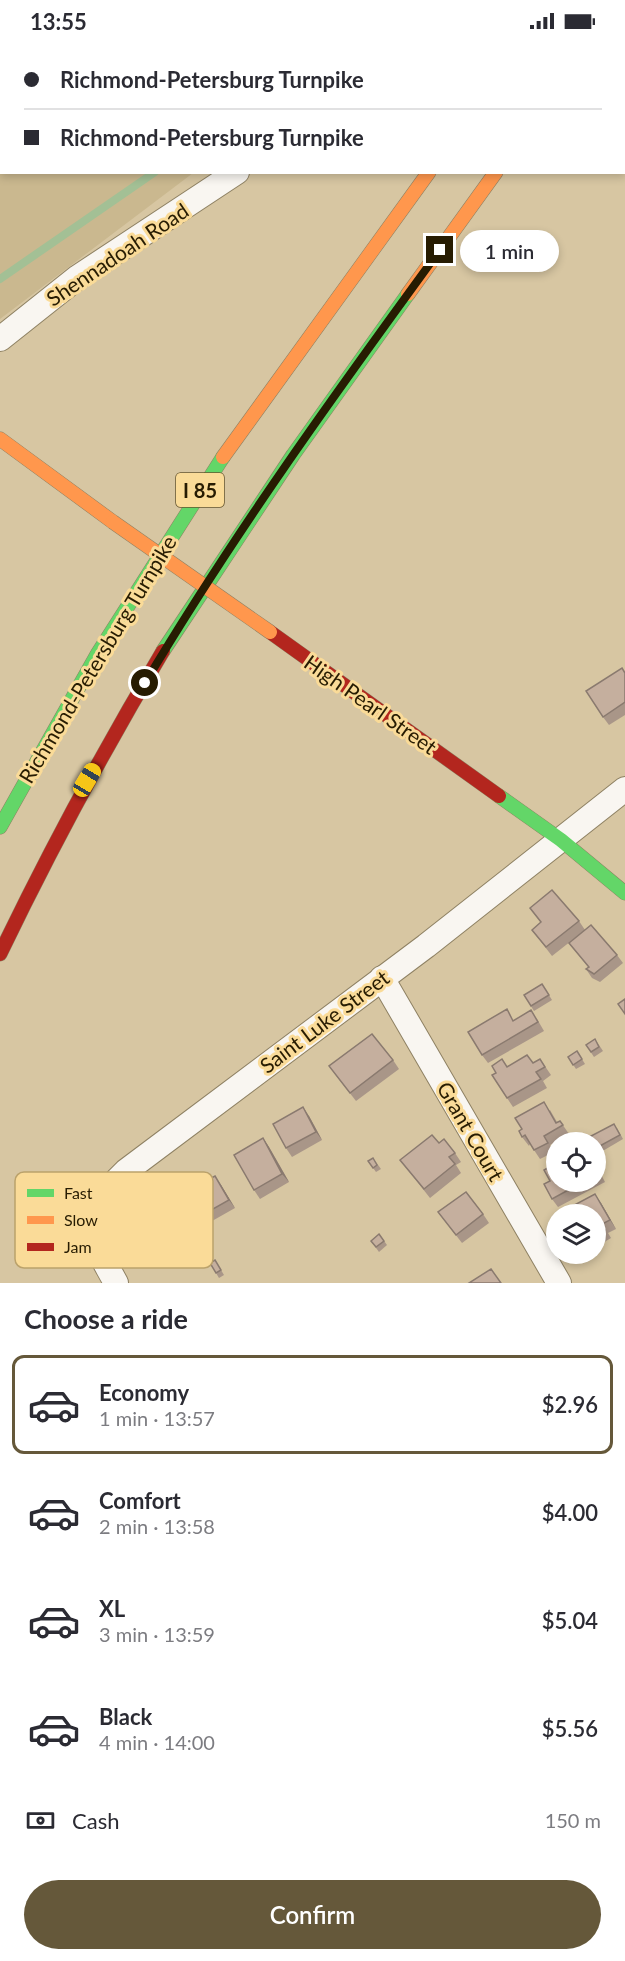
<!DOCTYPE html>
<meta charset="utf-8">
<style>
:root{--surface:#fff;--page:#f7f7f7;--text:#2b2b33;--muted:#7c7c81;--line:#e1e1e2;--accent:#65583a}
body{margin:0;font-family:Lato,sans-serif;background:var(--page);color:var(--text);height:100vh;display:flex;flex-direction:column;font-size:22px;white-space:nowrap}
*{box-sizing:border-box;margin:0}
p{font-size:20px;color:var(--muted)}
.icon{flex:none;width:33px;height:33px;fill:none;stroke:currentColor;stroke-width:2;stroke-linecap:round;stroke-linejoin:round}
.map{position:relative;height:1241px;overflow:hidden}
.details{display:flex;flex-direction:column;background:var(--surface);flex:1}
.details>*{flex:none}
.banner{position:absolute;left:0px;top:0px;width:626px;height:132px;box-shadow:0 3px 9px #0003;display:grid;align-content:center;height:132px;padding:0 24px;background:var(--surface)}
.controls{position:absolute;left:546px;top:1090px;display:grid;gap:12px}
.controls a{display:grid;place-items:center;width:60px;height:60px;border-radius:50%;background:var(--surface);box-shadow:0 3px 9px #0003;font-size:30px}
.end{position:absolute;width:27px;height:27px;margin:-14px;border:8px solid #271c02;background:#fff;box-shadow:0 0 0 3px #fff}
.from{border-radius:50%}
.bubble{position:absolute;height:42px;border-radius:21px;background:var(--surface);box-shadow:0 3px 9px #0003;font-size:20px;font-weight:600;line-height:42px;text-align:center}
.car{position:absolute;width:18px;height:36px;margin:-18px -9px;border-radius:8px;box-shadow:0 0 4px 2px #0007;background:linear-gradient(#f5c518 24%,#345 0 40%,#f5c518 0 76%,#345 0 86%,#f5c518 0)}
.banner b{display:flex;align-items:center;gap:21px;height:57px;font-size:22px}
.banner b+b{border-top:2px solid var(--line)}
.banner i{width:15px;height:15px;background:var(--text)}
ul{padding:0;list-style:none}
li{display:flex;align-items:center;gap:18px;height:99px;margin:0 12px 9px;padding:0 12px;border:3px solid transparent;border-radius:12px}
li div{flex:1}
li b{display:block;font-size:22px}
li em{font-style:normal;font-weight:600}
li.current{border-color:var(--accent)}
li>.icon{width:54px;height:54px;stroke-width:1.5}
h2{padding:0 24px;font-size:27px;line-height:72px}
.pay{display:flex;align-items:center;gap:15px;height:66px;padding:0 24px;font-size:22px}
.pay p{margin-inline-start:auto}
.action{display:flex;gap:12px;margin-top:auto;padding:12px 24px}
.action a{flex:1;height:69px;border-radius:36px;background:var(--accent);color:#fff;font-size:24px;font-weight:600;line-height:69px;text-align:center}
.status{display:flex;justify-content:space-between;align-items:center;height:42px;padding:0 30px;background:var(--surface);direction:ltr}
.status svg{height:16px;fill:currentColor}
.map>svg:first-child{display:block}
</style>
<div class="status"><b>13:55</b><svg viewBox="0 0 49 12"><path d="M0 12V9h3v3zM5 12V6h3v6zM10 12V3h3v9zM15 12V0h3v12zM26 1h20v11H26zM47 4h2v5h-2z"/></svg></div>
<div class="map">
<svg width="625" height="1241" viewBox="0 0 625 1241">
<rect width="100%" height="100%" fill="#d7c6a2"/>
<polygon fill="#cab88f" points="0,0 365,0 2,2 2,130 193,131 0,277"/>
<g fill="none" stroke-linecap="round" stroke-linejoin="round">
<g stroke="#a3c095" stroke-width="8">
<polyline points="355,2 356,0"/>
<polyline points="0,237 155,130"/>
</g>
<defs>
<g id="street">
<polyline points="405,2 406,0"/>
<polyline points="0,297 78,235 237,130"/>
<polyline points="382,936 559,1241"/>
<path d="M116 1241C84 1182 75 1179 126 1129L426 904 625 747"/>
</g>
<g id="fast">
<polyline points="522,2 523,0"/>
<polyline points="590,2 591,0"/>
<polyline points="163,609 293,413 408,252"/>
<polyline points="499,754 561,798 625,851"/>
<polyline points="0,785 98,611 223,415"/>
</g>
<g id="slow">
<polyline points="408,252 496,130"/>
<polyline points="0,397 113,480"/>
<polyline points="223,415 429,130"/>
</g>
<g id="jam">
<polyline points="270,590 499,754"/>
<path d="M0 912C50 808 104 708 163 609"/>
</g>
</defs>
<use href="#street" stroke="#8e8163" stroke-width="26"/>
<use href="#fast" stroke="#8e8163" stroke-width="15"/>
<use href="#slow" stroke="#8e8163" stroke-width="15"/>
<use href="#jam" stroke="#8e8163" stroke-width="15"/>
<use href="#street" stroke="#f9f6f1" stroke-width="24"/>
<use href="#fast" stroke="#63d668" stroke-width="14"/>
<use href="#slow" stroke="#ff974d" stroke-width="14"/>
<use href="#jam" stroke="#b3261e" stroke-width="14"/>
<defs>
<polyline id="slow-bridge" points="113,480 270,590"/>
</defs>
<use href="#slow-bridge" stroke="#8e8163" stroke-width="15" stroke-linecap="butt"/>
<use href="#slow-bridge" stroke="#ff974d" stroke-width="14"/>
</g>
<g fill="#a99688">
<polygon points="625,630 625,673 609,683 603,675"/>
<polygon points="530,866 579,879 585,888 552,914 532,888 541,880"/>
<polygon points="569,901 617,913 623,921 600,940 592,936 586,927 588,925"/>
<polygon points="542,942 552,958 534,969 524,953"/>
<polygon points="537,977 544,989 488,1021 482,1013 514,978"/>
<polygon points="595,997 603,1009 594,1015 586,1003"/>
<polygon points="577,1009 585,1022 576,1027 568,1015"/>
<polygon points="540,1017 551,1033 543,1039 547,1046 513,1065 492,1033 533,1021"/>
<polygon points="393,1018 399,1027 356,1059 335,1032"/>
<polygon points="550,1068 557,1080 560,1079 569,1092 550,1103 554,1110 540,1117 530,1102 529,1104 522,1095"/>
<polygon points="309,1074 322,1098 292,1115 286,1106"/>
<polygon points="617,1086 623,1097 601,1110 598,1105"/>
<polygon points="263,1096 269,1105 289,1140 260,1157 254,1148"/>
<polygon points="439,1101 455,1111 461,1120 456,1123 461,1131 430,1156 400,1118"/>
<polygon points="373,1116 381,1127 376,1130 368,1119"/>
<polygon points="596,1123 605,1140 558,1165 552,1157 550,1139 556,1140 596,1140"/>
<polygon points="206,1139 221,1143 235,1166 205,1183 202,1179 194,1184 188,1175 188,1154"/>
<polygon points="601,1161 616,1187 608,1191 611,1196 596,1205 596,1173"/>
<polygon points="438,1170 483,1172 489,1181 462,1201"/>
<polygon points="173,1174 187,1198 157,1214 151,1206"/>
<polygon points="379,1192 387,1203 379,1210 371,1199"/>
<polygon points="215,1218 224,1233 219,1236 216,1231"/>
</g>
<g fill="#8a7a6f">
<polygon points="303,1065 309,1074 322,1098 316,1090"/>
<polygon points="263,1096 269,1105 289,1140 282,1132"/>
<polygon points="215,1134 221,1143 235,1166 229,1158"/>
<polygon points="595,1152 601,1161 616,1187 610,1178"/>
<polygon points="167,1166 173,1174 187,1198 181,1189"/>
</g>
<g fill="#c5af9e" stroke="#8a7a6f" stroke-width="1.5">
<polygon points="622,626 625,631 625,660 603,675 586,649"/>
<polygon points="552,848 579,879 546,905 532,888 541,880 530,866"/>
<polygon points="591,883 617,913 594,932 586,927 589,925 569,901"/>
<polygon points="542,942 549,953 531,964 524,953"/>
<polygon points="625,957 625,972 618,962"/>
<polygon points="507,967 513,979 531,968 538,980 482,1013 468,990"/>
<polygon points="372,992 393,1018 350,1051 329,1024"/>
<polygon points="595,997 599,1005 591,1010 586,1003"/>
<polygon points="577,1009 582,1017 573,1023 568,1015"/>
<polygon points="527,1013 533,1021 540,1017 545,1025 536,1030 541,1037 507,1056 492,1033 496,1031 492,1024 502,1017 507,1025"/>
<polygon points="544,1060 556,1081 560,1079 563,1083 544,1094 548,1101 534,1108 525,1093 522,1095 519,1089 522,1087 515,1076"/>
<polygon points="303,1065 316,1090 286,1106 273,1082"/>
<polygon points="614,1082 620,1093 598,1105 591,1094"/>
<polygon points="432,1093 439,1101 444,1097 455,1111 449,1115 455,1122 424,1147 400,1118"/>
<polygon points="263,1096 282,1132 254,1148 234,1113"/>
<polygon points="373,1116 377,1123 373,1126 368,1119"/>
<polygon points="556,1121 556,1140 583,1140 552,1157 544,1142 550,1139 544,1128"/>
<polygon points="596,1125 599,1131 596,1133"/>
<polygon points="215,1134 229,1158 199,1175 197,1170 188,1175 179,1160 188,1154 186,1151 199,1143 197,1140 204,1136 206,1139"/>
<polygon points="466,1150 483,1172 456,1193 438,1170"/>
<polygon points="595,1152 610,1178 602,1182 605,1188 596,1193 596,1173 568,1173 565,1168"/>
<polygon points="379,1192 384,1199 376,1205 371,1199"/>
<polygon points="215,1218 221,1228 216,1231 210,1221"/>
<polygon points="491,1227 501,1241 469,1241"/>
</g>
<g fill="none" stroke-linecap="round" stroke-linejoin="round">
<path stroke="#271c02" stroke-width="8" d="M145 641C235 490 337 349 440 208"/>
</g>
<g text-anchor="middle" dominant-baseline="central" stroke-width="6" stroke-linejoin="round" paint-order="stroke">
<rect fill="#fadb98" stroke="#66552f" stroke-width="1.5" x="176" y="431" width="48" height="34" rx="4.5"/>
<g font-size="20" font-weight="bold" fill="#271c02">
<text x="200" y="448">I 85</text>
</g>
<g font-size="21" fill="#271c02" stroke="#fadb98">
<text transform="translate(117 212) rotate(-34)">Shennadoah Road</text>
<text transform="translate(97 617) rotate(-59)">Richmond-Petersburg Turnpike</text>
<text transform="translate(371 662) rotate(35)">High Pearl Street</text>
<text transform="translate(324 979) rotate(-37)">Saint Luke Street</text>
<text transform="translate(471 1089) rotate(60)">Grant Court</text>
</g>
</g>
<rect x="15" y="1130" width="198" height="96" rx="9" fill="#fadb98" stroke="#bba26b" stroke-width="1.5"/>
<rect x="27" y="1147" width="27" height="8" fill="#63d668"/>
<rect x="27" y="1174" width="27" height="8" fill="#ff974d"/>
<rect x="27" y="1201" width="27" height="8" fill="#b3261e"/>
<g font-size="16" fill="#271c02">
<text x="64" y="1157">Fast</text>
<text x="64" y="1184">Slow</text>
<text x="64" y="1211">Jam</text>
</g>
</svg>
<div class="controls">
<a><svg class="icon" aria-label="locate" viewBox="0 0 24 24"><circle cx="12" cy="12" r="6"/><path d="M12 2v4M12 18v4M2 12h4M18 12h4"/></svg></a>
<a><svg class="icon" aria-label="layers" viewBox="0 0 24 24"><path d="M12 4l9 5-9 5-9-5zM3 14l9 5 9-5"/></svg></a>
</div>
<i class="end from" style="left:145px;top:641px"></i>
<i class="end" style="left:440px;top:208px"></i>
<div class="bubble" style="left:460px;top:188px;width:99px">1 min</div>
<i class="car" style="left:87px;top:738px;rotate:31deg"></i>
<div class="banner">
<b><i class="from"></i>Richmond-Petersburg Turnpike</b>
<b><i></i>Richmond-Petersburg Turnpike</b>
</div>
</div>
<section class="details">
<h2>Choose a ride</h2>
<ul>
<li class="current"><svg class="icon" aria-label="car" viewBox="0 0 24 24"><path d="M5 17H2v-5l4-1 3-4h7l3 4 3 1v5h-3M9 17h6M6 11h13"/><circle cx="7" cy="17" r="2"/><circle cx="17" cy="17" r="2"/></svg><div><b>Economy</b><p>1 min · 13:57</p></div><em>$2.96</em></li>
<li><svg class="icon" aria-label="car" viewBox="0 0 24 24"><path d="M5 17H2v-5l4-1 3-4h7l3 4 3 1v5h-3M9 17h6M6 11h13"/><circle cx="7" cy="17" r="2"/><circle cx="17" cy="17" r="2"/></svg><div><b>Comfort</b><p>2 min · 13:58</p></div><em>$4.00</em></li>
<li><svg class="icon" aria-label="car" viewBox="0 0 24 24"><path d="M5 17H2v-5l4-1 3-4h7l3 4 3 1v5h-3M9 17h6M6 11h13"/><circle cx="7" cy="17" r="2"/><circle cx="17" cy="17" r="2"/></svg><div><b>XL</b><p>3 min · 13:59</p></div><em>$5.04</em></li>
<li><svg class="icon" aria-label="car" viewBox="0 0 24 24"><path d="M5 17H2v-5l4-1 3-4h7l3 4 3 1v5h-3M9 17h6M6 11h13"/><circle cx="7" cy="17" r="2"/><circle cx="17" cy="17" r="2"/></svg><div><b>Black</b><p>4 min · 14:00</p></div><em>$5.56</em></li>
</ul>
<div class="pay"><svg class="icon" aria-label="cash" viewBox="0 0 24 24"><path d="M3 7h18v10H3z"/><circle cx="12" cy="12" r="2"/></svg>Cash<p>150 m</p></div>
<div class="action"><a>Confirm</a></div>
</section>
